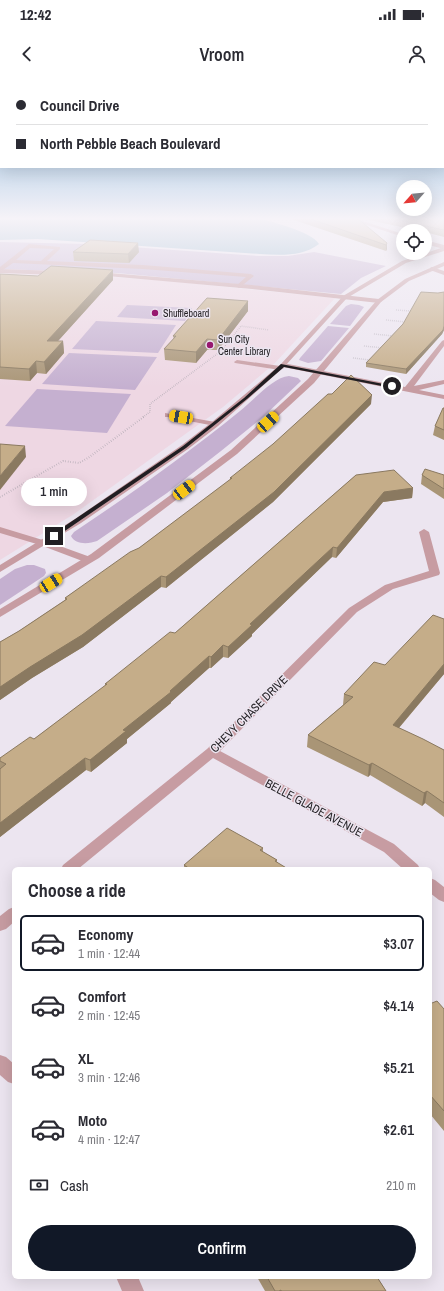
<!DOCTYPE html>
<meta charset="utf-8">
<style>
:root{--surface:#fff;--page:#f7f7f7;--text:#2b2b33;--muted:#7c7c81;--line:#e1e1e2;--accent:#111827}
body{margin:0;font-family:"Archivo Narrow",sans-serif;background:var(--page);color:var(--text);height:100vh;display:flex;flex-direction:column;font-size:15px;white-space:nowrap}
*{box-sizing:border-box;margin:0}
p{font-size:13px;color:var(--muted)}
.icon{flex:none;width:22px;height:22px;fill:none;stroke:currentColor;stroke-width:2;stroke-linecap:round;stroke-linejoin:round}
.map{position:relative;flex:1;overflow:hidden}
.panel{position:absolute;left:12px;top:787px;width:420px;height:412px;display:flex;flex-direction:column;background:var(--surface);border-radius:6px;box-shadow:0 4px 16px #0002}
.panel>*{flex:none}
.hud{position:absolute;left:0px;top:0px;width:444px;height:88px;box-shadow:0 4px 16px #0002;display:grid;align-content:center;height:88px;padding:0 16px;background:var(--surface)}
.needle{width:26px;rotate:243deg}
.buttons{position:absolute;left:396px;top:100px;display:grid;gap:8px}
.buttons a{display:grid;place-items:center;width:36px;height:36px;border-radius:50%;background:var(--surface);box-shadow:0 4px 16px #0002;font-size:20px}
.end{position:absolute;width:18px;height:18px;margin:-9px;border:5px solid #211e22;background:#fff;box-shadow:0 0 0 2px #fff}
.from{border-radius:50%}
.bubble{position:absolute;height:28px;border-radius:14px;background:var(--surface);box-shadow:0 4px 16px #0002;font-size:13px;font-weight:600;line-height:28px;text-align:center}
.car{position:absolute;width:12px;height:24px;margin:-12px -6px;border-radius:5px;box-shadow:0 0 3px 1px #0007;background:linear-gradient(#f5c518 24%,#345 0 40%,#f5c518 0 76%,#345 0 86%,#f5c518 0)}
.hud b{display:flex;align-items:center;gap:14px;height:38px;font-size:15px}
.hud b+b{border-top:1px solid var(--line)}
.hud i{width:10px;height:10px;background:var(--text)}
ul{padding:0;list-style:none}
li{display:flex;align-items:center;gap:12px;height:56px;margin:0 8px 6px;padding:0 8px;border:2px solid transparent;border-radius:6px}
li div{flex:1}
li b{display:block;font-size:15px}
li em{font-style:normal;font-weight:600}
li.current{border-color:var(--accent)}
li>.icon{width:36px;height:36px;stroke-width:1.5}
h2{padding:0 16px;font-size:18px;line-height:48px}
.pay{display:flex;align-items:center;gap:10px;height:44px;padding:0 16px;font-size:15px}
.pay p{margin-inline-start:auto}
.primary-button{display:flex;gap:8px;margin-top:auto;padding:8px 16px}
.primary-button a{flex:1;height:46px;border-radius:24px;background:var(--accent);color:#fff;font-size:16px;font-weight:600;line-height:46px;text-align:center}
.status{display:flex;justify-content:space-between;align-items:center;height:28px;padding:0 20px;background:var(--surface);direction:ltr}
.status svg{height:11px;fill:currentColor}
header{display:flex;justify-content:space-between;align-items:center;height:52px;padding:0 16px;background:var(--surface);font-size:18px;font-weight:600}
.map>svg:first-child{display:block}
</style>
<div class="status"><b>12:42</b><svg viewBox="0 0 49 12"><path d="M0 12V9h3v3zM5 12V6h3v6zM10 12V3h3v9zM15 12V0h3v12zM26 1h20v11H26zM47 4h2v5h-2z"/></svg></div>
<header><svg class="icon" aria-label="back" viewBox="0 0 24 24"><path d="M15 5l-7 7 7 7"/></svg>Vroom<svg class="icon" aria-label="person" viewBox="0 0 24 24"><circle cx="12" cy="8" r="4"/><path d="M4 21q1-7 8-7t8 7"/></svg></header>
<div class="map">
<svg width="444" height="1211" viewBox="0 0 444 1211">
<rect width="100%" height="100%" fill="#ece5f0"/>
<polygon fill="#eed7e3" points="0,193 111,197 169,201 335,218 274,284 223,327 74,434 0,480"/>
<g fill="#c5b0d0">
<polygon points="0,162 88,164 259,176 288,176 314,172 386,186 361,198 341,214 117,193 0,189"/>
<polygon points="351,224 359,225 364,227 350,246 330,244 346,226"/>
<polygon points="127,225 192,228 185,241 117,237"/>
<polygon points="96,241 176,245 158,273 72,269"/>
<polygon points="328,246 349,248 321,281 308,283 299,280 300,278"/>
<polygon points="69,273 157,277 135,310 42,304"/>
<path d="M289 296 298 298 301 301 263 337 221 371 167 413 97 461C89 464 75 465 71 456L74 452C131 414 187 374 240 331 253 321 273 297 289 296Z"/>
<polygon points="37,309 131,314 107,353 5,346"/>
<polygon points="27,485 34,485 45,489 46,493 44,496 0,525 0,499 15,489"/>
</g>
<path fill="#88b1c8" d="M0 138H259C274 143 311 151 319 164 302 177 280 175 260 174L38 159 0 160Z"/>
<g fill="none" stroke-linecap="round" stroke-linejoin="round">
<g stroke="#aaa4ad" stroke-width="1.5" stroke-dasharray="0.5 1.5" stroke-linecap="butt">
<polyline points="396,230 411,231"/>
<polyline points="386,240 406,242"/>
<polyline points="374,254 393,256"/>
<polyline points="364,266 383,268"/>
<polyline points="353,278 370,280"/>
<polyline points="143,337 150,332 150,324 221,271 241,246 269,250"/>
</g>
<polyline stroke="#aaa4ad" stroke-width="2" stroke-dasharray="0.5 2" stroke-linecap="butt" points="0,417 63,381 79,383 88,378 145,336"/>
<g fill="#c79ca2" fill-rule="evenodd">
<path d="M29 164 60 167V169L47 181 143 185 251 194 254 196 239 208 236 206 246 197 143 189 13 183 0 192V187ZM30 168 54 169 41 181 16 180Z"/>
<polygon points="432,187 444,191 444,195 430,190 430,188"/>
<polygon points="237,280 280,286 284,288 280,290 235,283 234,282"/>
<polygon points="165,333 215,342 219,344 215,346 168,337 165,337"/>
<polygon points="0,447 46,461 93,478 94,480 89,483 85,482 40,465 0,453"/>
</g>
<g fill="#c79ca2" fill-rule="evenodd">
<polygon points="346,138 353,138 403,154 403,157"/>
<polygon points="425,160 444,165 444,169 425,164"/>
<polygon points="0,189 59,191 62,193 59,195 0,193"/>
<polygon points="98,192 252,205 379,219 382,221 379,223 252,209 96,195 96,193"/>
<polygon points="444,260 444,266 414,306 444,300 444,304 419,310 444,315 444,319 283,287 280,285 283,283 405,307 442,261"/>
<polygon points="424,449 429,452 440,493 439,495 393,509 357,532 220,671 394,764 418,785 420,789 403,789 384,772 213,678 78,789 61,789 63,785 207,669 349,528 385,505 429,491 419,452"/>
<polygon points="430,798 435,800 444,807 444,822 439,820 430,813"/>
<polygon points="14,827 14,842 6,849 0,851 0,836 9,829"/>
<polygon points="0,975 6,977 14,984 14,1004 8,1002 0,995"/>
<polygon points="116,1197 138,1197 144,1211 122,1211"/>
</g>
<g fill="#c79ca2" fill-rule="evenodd">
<polygon points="444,167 444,171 406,183 347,218 285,286 218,346 188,369 81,443 0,492 0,485 75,439 182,365 212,342 281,284 343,216 402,181"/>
<polygon points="444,182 444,186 409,201 381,222 314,303 237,374 99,478 0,537 0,529 91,474 231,370 308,299 377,220 405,199"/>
</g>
</g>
<g fill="#a99576">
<polygon points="292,138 357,138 387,163 387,169 386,171 291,139"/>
<polygon points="360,138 444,138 444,157 425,152 425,151 419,151"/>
<polygon points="73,172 139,172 129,183 74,181"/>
<polygon points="0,194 113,200 58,261 63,261 64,273 46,294 37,293 30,301 0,299"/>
<polygon points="444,212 444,250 442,254 406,294 366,287 366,283 438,213"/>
<polygon points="248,221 248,231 218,270 207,270 196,283 165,280 164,269 174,259 173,256"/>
<polygon points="371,324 273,422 166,508 161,507 83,567 32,598 0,620 0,562 19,551 65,520 65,518 139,468 230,400 230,398"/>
<polygon points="444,328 444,360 433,355 435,346"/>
<polygon points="356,395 413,408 412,418 383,422 336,478 332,477 252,554 252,556 228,578 223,577 211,588 209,588 171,622 171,623 127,659 127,663 91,692 86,690 0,757 0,678 34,659 105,606 105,604 175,553"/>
<polygon points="422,395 444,395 444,419 421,404"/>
<polygon points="444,539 444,594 399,648 444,670 444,737 425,723 422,726 370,695 368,697 307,667 308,655 343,625 344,614 385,585"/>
<polygon points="263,768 263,772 277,780 277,783 288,789 184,789 184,785"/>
<polygon points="430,921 432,923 444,929 444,1051 430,1034"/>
<polygon points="257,1197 377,1197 386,1211 265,1211"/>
</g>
<g fill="#8a7960">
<polygon points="138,163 139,172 129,183 128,174"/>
<polygon points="387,163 387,169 386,171 386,165"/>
<polygon points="113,190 113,200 48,272 47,261"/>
<polygon points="248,221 248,231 218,270 218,260"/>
<polygon points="444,246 444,250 442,254 406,294 406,289"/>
<polygon points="207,259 207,270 196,283 196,272"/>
<polygon points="63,261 64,273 46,294 44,282"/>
<polygon points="36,281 37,293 30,301 29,289"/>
<polygon points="372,315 371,324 273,422 166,508 166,497"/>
<polygon points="25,366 26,377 0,410 0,396"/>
<polygon points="413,408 412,418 383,422 336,478 337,468 384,412"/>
<polygon points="333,467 332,477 252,554 252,556 228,578 228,567 250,544"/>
<polygon points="161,496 161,507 83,567 32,598 0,620 0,607"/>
<polygon points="223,565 223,577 211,588 211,577"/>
<polygon points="209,576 209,588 171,622 171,623 127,659 127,663 91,692 90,680 123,650 170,611"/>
<polygon points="444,584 444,594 391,657 393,645"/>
<polygon points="85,678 86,690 0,757 0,743"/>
<polygon points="372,683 370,695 368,697 369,685"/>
<polygon points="427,711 425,723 422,726 424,713"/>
</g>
<g fill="#c5ad89" stroke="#8a7960">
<polygon points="308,138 357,138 387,163 386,165"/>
<polygon points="390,138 444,138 444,150"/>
<polygon points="90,160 138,163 128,174 73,172"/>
<polygon points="51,186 113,190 47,261 63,261 44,282 36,281 29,289 0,287 0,194 38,196"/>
<polygon points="421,212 438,213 444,212 444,246 443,250 406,289 366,283 403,244"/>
<polygon points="207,218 248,221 218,260 207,259 196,272 164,269 176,256 173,256"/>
<polygon points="351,295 372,315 274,412 166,497 161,496 82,555 30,587 0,607 0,562 19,551 67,519 65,518 130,472 139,468 232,398 230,398 273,364 328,314 332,314"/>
<polygon points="443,328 444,328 444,350 435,346"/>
<polygon points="0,364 25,366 0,396"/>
<polygon points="425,389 444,395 444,409 422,395"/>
<polygon points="394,390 413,408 384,412 337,468 333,467 250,544 252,545 228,567 223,565 211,577 209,576 170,611 171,612 123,650 126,651 90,680 85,678 0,743 0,689 6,684 0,681 0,678 30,657 34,659 107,604 105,604 170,552 175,553 356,395"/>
<polygon points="433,535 444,539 444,584 393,645 423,659 444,670 444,723 427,711 424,713 372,683 369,685 308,655 353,617 344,614 374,582 385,585"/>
<polygon points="227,748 263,768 260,770 277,780 275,781 288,789 190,789 184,785"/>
<polygon points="430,921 432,923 437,921 444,929 444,1031 430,1015"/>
<polygon points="267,1197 377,1197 386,1211 281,1211 281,1210 279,1211 275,1211"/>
</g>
<linearGradient id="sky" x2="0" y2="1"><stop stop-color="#81b3db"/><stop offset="0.45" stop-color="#f6f3f8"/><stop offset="1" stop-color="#f6f3f8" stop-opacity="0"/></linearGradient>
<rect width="444" height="308" fill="url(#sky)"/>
<polygon fill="#211e22" points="281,284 394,306 392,308 284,287 247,319 186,368 56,457 53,457 53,454 183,366 244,318"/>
<g fill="#97186f" stroke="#ece5f0" stroke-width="1.5">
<circle cx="155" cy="233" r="4"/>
<circle cx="210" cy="265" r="4"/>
</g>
<g text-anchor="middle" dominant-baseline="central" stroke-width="3" stroke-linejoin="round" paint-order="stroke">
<g font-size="10" fill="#211e22" stroke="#ece5f0" text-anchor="start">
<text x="163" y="233">Shuffleboard</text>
<text x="218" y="259">Sun City<tspan x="218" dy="12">Center Library</tspan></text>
</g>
<g font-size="12" fill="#211e22" stroke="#ece5f0">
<text transform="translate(249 634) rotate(-45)">CHEVY CHASE DRIVE</text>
<text transform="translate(314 728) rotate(28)">BELLE GLADE AVENUE</text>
</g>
</g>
</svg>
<div class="buttons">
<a><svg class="needle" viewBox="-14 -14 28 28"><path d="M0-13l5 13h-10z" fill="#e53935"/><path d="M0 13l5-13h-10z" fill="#7c7c81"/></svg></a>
<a><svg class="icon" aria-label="locate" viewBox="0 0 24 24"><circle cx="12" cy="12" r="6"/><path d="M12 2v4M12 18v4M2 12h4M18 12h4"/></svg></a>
</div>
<i class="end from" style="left:392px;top:306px"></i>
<i class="end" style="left:54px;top:456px"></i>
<div class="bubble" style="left:21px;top:398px;width:66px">1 min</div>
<i class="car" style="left:181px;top:337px;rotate:280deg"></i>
<i class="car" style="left:268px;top:342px;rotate:48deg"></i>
<i class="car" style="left:184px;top:410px;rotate:53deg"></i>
<i class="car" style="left:51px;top:503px;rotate:58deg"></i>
<div class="hud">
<b><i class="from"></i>Council Drive</b>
<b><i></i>North Pebble Beach Boulevard</b>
</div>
<section class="panel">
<h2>Choose a ride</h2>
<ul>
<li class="current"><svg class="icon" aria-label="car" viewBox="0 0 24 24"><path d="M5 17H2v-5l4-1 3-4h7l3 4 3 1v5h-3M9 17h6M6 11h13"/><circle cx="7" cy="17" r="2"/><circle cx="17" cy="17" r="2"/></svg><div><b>Economy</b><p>1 min · 12:44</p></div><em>$3.07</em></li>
<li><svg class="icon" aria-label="car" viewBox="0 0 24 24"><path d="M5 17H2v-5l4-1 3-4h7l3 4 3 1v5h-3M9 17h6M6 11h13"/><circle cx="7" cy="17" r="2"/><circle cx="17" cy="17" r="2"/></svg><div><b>Comfort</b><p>2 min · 12:45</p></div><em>$4.14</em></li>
<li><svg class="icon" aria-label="car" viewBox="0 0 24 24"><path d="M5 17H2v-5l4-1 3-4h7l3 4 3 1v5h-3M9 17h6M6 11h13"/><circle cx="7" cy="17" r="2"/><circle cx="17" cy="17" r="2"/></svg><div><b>XL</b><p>3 min · 12:46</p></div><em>$5.21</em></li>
<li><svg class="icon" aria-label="car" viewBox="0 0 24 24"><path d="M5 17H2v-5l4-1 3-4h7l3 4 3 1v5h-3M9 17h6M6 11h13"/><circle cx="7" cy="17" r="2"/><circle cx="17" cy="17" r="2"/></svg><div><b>Moto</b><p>4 min · 12:47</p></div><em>$2.61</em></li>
</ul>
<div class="pay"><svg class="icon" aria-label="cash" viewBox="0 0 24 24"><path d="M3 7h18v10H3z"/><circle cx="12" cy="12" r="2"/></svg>Cash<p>210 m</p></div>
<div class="primary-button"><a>Confirm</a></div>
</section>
</div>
